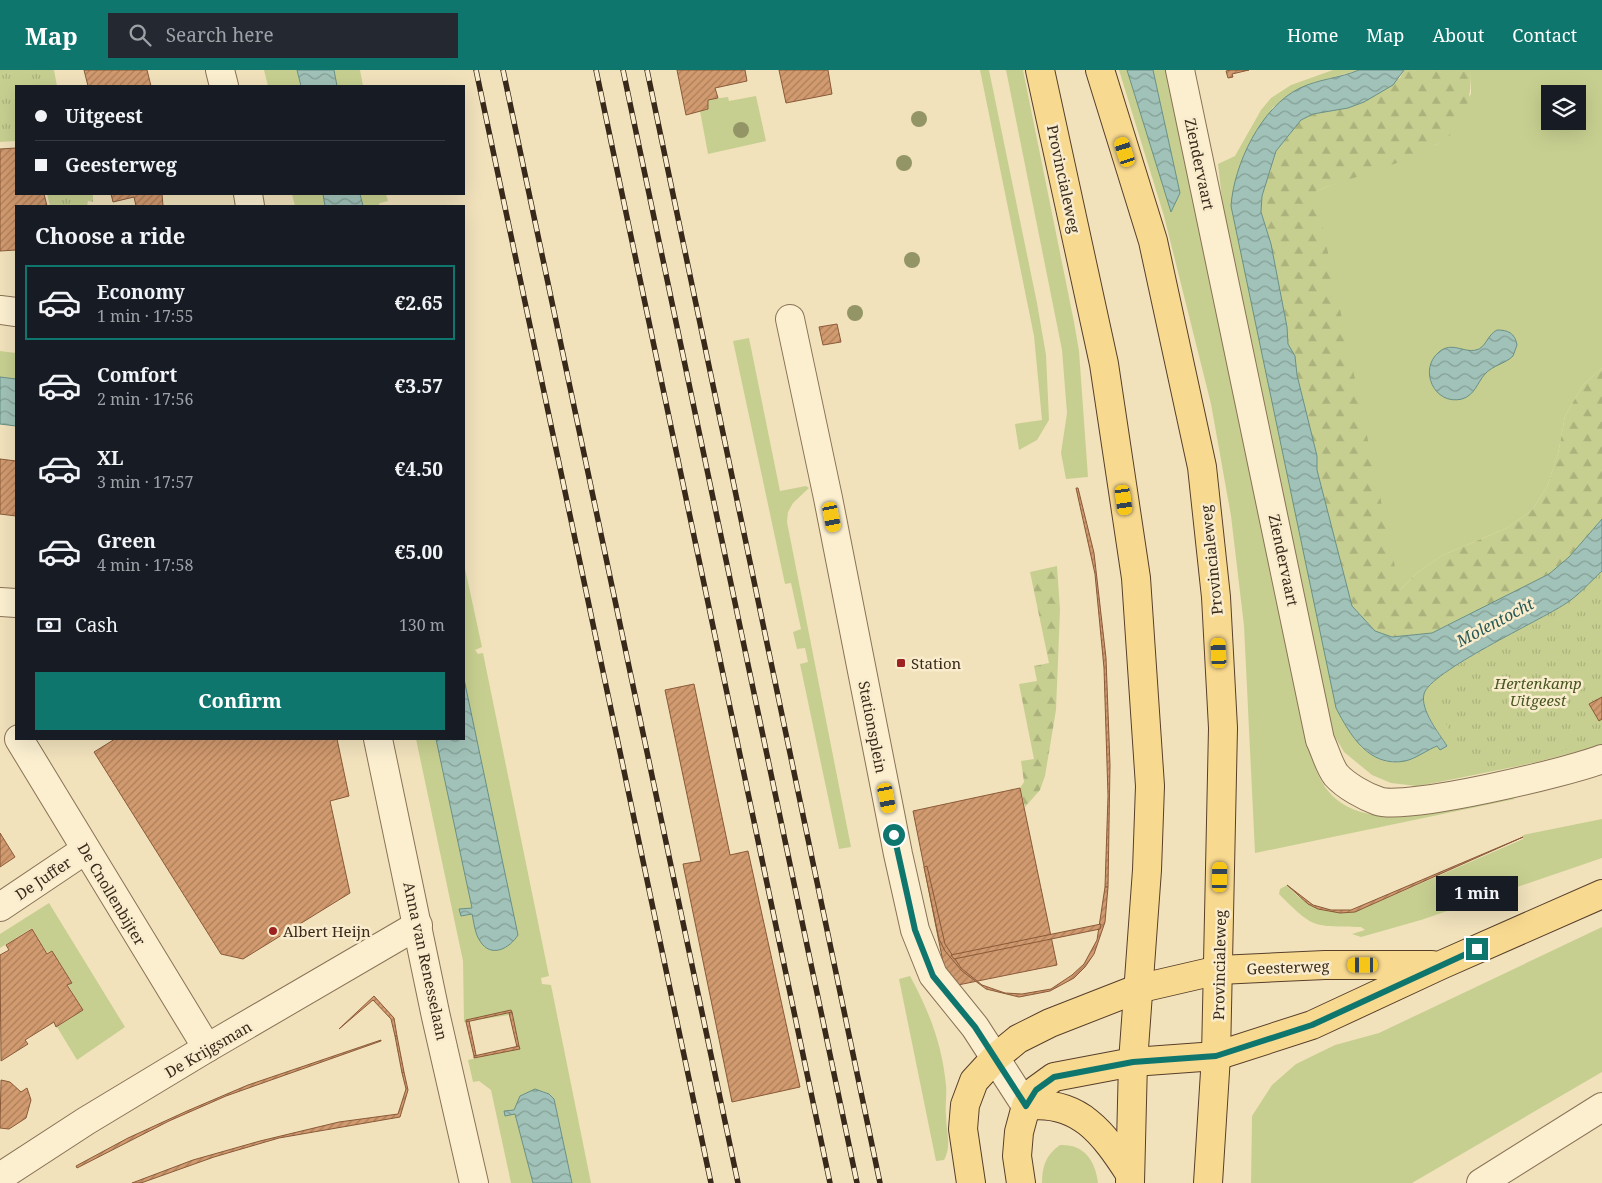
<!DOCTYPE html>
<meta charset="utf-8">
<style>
:root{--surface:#171b24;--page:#242831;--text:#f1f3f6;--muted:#9ea1a6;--line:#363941;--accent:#0f766e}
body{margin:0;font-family:"Noto Serif",serif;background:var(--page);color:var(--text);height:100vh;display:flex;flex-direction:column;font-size:19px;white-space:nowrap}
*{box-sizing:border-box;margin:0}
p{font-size:16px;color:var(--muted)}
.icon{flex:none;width:28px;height:28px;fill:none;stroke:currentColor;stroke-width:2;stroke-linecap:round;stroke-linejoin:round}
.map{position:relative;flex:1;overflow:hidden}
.sheet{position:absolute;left:15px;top:135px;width:450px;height:535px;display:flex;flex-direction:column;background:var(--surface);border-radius:0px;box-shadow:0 5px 20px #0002}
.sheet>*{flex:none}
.top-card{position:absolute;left:15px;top:15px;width:450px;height:110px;border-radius:0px;box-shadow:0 5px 20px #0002;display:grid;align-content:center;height:110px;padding:0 20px;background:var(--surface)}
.tools{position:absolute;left:1541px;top:15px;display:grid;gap:10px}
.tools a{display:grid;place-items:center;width:45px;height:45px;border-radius:0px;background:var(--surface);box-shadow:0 5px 20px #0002;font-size:25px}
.end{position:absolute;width:22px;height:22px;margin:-11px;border:6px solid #0f766e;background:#fff;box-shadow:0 0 0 2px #fff}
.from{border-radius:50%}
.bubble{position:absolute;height:35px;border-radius:0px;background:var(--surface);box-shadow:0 5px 20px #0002;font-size:16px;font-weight:700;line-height:35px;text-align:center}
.car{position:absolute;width:15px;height:30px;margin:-15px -8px;border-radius:6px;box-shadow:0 0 4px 1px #0007;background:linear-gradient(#f5c518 24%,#345 0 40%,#f5c518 0 76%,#345 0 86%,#f5c518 0)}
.top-card b{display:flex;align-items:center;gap:18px;height:48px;font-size:19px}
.top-card b+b{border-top:1px solid var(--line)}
.top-card i{width:12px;height:12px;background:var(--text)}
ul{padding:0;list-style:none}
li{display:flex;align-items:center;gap:15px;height:75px;margin:0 10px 8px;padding:0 10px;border:2px solid transparent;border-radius:0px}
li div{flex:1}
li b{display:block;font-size:19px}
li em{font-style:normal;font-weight:700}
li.on{border-color:var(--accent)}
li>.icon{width:45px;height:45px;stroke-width:1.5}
h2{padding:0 20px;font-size:22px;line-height:60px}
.pay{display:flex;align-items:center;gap:12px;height:55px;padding:0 20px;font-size:19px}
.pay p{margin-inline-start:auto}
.button{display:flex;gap:10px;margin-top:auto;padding:10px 20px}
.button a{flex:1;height:58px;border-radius:0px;background:var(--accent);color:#fff;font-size:20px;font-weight:700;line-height:58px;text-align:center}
header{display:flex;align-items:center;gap:30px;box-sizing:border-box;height:70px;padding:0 25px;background:var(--accent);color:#fff}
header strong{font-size:24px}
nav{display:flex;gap:28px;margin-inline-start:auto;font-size:18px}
.search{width:350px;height:45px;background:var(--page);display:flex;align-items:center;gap:12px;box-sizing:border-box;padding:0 18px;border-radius:0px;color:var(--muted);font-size:19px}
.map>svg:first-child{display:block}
</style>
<header>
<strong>Map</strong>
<div class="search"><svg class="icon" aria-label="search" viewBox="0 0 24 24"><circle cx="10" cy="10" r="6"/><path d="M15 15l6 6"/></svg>Search here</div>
<nav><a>Home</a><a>Map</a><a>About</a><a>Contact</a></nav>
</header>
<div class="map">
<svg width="1602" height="1113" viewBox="0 0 1602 1113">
<defs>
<pattern id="forest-firs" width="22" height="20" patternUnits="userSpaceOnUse" patternTransform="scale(1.25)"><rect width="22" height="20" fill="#c7cf90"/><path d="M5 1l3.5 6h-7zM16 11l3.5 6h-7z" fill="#acb27c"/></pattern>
<pattern id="park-tufts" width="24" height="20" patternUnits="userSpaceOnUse" patternTransform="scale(1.25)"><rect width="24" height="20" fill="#c7cf90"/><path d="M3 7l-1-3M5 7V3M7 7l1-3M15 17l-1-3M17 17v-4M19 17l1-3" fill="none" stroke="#acb27c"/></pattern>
<pattern id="water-waves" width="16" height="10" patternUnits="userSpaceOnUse" patternTransform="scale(1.25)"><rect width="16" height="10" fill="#a1c2b8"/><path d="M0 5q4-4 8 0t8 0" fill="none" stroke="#849e95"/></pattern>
<pattern id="building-hatch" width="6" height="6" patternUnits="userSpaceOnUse" patternTransform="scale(1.25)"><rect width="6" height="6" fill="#d29a6f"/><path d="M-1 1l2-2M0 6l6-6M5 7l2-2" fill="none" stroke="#ab7e5a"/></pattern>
</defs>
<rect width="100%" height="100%" fill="#f1e2bc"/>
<g fill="#c7cf90" fill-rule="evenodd">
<polygon points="264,0 297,0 301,16 268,16"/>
<polygon points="334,0 360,0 363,16 337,16"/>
<polygon points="980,0 989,0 1037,233 1046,285 1049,350 1037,370 1019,380 1015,354 1042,350 1034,266"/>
<polygon points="1006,0 1023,0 1074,252 1079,281 1088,407 1066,409 1061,383 1067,343 1062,280"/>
<path d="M1119 0H1127L1171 141 1180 123 1153 0H1167L1302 626C1311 687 1311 744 1391 746L1505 725 1515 729 1255 783 1244 556 1231 446 1211 334 1164 146Z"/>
<path d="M1333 0H1359L1312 13 1273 37 1243 88 1360 676C1401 713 1411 675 1446 676 1440 661 1420 641 1424 624 1429 603 1541 550 1565 534 1578 526 1590 512 1602 501V675L1533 693 1434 713 1417 716 1391 713 1372 705 1344 682 1334 665 1321 621 1220 140 1223 138 1218 94 1235 86 1261 40 1271 28 1291 15Z"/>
<path d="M1471 0H1602V298L1583 315 1565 346 1558 384 1547 417 1532 440 1507 458 1443 485 1418 502 1399 521 1314 122 1438 74 1471 24ZM1550 24H1578V51H1550Z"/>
<polygon points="756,26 766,71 708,84 700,41 707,40 706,30 728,27 729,31"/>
<polygon points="292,124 323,124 325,136 295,136"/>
<polygon points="360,124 386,124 388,131 380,133 378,136 363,136"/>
<polygon points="749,268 780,421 806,416 809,418 793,433 788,442 787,452 851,777 839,779 800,594 808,592 805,578 797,579 793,562 801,559 791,513 785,514 733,271"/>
<polygon points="0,281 16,283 16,309 0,307"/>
<polygon points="464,494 482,577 475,580 478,584 483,583 549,906 541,908 542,914 551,915 591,1113 572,1113 554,1029 543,1021 515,1044 533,1113 511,1113 491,1020 479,1011 473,1012 468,990 518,978 509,945 464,952 463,891 416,669 436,669 472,838 462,846 472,844 477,865 481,694 464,609"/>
<path d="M1602 749V788L1421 850 1361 867 1352 864 1365 860 1361 857C1312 856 1314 859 1279 824L1280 819 1287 815C1306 839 1332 844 1360 840L1523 769V765Z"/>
<polygon points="49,833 125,957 77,990 57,957 83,940 68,915 72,912 52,881 47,883 32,858 0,878 0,864"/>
<polygon points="1602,857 1602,1002 1412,1113 1251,1113 1252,1046 1272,1015 1296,994 1335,975 1379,963"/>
<path d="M910 906C929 941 942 974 946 1015 947 1025 945 1035 946 1045 946 1061 952 1076 944 1090L936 1091 899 909Z"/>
<path d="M1060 1075C1084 1074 1095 1090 1098 1113H1042C1042 1096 1046 1085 1060 1075Z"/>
</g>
<g fill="url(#forest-firs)">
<path d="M1404 0H1471C1471 20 1469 37 1459 55 1440 86 1349 107 1315 122L1400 520 1418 502 1443 485 1507 458 1532 440 1547 417 1558 384 1565 346 1583 315 1602 298V449L1569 487 1549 504 1432 563 1392 567 1375 561 1352 536 1317 400V386L1297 305 1295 286 1288 274 1287 257 1271 174 1261 142 1262 126 1276 81 1301 50 1313 44 1348 38 1400 8Z"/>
<polygon points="1057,496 1060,540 1056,640 1045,706 1040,720 1025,737 1020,718 1024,712 1021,691 1034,689 1019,614 1037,611 1034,596 1049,593 1030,502"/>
</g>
<g fill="url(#park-tufts)">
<polygon points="0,0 54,0 57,16 16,16 16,71 0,72"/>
<polygon points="47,124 93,124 93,132 88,131 87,136 50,136"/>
<polygon points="1602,501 1602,668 1561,681 1474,700 1432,631 1452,607 1447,601 1566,534"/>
</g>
<g fill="url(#water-waves)" stroke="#689086">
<polygon points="297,0 334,0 337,16 301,16"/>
<polygon points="1127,0 1153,0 1180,123 1171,142"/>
<path d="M1359 0H1404L1393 15 1364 32 1348 38 1313 44 1301 50 1276 81 1262 126 1261 142 1271 174 1287 257 1288 274 1295 286 1297 305 1317 386V400L1352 536 1375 561 1392 567 1432 563 1549 504 1569 487 1602 449V501C1590 512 1578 526 1565 534 1541 550 1429 602 1424 624 1420 640 1439 663 1447 676L1440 680 1437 676C1427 680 1415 689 1405 691 1369 698 1350 665 1336 638L1231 136C1234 94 1261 37 1300 18 1319 9 1340 8 1359 0Z"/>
<polygon points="323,124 360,124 363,136 325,136"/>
<path d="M1497 260C1508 260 1515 263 1517 275L1513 286C1505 294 1493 295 1485 304 1477 313 1475 325 1462 329 1434 336 1418 299 1439 282 1452 271 1463 283 1476 280 1486 278 1487 265 1497 260Z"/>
<polygon points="0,307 16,309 16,356 0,354"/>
<path d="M464 609 518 865C510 878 491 889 480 871 475 864 474 853 472 844L461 846 459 839 472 838 436 669H464Z"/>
<polygon points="535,1019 549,1024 554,1029 572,1113 533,1113 515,1044 505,1046 504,1041 514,1040 520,1026"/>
</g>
<g fill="url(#building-hatch)" stroke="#8a5a39">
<polygon points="84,0 147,0 151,16 88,16"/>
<polygon points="677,0 745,0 747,11 715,18 718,28 708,30 708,39 686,45"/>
<polygon points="779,0 828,0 832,24 786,33"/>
<polygon points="1230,0 1249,0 1232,4 1233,7 1228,8 1226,1"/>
<polygon points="16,78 16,124 44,124 47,136 16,136 16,180 0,181 0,79"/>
<polygon points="111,124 162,124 163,136 136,136 134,127 113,132"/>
<polygon points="837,254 841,272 823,275 819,257"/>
<polygon points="0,389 16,391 16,446 0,444"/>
<polygon points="1076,418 1078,418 1094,483 1106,588 1110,695 1108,817 1105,817 1108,726 1104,598 1095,504"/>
<polygon points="694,614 730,785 748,781 800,1017 732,1032 683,794 701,791 665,620"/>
<polygon points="1602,627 1602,649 1599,651 1589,634"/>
<polygon points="115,669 337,669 349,726 330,731 350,823 243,889 221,884 94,682"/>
<polygon points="1020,718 1057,895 948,917 913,741"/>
<polygon points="0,763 15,787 0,797"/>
<polygon points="1523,767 1355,842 1340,843 1318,839 1308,834 1287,815 1313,835 1331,840 1351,840"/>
<polygon points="927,796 945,874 961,898 982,915 1005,923 1022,924 1051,919 1072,905 1084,894 1097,870 1105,817 1108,817 1105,852 1094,884 1085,897 1074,908 1050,921 1019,927 986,919 962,901 945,881 939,869 924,797"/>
<polygon points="1101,854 1100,859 954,889 951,885"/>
<polygon points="32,859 47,884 52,881 72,913 67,915 83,940 56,957 54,952 25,970 28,974 1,991 0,885 9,880 6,875"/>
<polygon points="374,926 394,948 397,966 395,966 391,949 373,930 339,959"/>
<polygon points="511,940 512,942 466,952 466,950"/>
<polygon points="512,942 519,976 517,977 509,943"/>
<polygon points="469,951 476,985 474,986 466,952"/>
<polygon points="395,966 397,966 404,1002 402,1003"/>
<polygon points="381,970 381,971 226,1026 169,1051 77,1098 76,1096 128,1068 187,1041 248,1015"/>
<polygon points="519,976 520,979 474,988 474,986"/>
<polygon points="404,1002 408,1020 400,1047 279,1068 214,1087 141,1113 132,1113 193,1090 260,1071 339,1052 398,1044 406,1019 402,1003"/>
<polygon points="1,1010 10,1012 21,1022 27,1018 31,1030 26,1048 9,1059 0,1058"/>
</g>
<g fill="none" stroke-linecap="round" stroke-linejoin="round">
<defs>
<g id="minor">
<polyline points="220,0 224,16"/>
<path d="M1180 0 1320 670C1325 680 1329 696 1336 705 1346 716 1364 726 1378 731 1406 741 1569 702 1602 689"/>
<polyline points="248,124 250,136"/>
<polyline points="0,240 16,242"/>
<polyline points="790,249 828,428 898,784 915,860 933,905 975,957 1026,1036"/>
<polyline points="0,532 16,533"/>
<polyline points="19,669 207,978"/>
<polyline points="378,669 436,947 474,1113"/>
<polyline points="0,837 85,780"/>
<polyline points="0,1107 86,1051 207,978 418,855"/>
<polyline points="1481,1113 1602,1037"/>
</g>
<g id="major">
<polyline points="1040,0 1104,294 1136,508 1150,716 1147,800 1133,992 1130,1113"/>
<polyline points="1100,0 1153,171 1202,397 1216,527 1223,658 1216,986 1208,1113"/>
<path d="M1026 1036C1079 1029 1104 1064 1130 1104"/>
<polyline points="971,1113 963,1059 965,1035 974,1011 996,987 1018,969 1050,953 1137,919 1219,900 1325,895 1432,895"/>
<polyline points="1021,1113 1017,1086 1019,1062 1026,1036 1036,1020 1054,1007 1133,992 1216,986 1312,955 1441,895 1602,824"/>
</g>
</defs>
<use href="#minor" stroke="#8a7255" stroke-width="30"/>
<use href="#major" stroke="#573f2a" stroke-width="30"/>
<use href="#minor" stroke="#fbefd0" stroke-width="28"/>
<use href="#major" stroke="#f8d990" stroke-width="28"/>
<defs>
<g id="rail">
<polyline points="476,0 711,1113"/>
<polyline points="503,0 738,1113"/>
<polyline points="596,0 830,1113"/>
<polyline points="623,0 857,1113"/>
<polyline points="647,0 880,1113"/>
</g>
</defs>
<use href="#rail" stroke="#38291b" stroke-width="5.5"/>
<use href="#rail" stroke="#f8eccd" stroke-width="4" stroke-dasharray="11" stroke-linecap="butt"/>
</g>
<g fill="#949566">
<circle cx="919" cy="49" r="8"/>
<circle cx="741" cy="60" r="8"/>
<circle cx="904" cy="93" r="8"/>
<circle cx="912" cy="190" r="8"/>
<circle cx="855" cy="243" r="8"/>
</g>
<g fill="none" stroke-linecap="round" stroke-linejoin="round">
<polyline stroke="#0f766e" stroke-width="6" points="894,765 915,860 933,906 975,957 1026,1036 1036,1020 1054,1007 1133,992 1216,986 1312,955 1477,879"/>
</g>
<g fill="#9d2120" stroke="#f8eccd" stroke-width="2">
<rect x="896" y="588" width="10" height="10" rx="2.5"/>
<circle cx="273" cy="861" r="5"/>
</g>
<g text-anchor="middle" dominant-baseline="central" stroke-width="5" stroke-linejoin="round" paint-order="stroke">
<g font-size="15" fill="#38291b" stroke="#f8eccd">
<text transform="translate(1200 94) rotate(78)">Ziendervaart</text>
<text transform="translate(1064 109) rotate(78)">Provincialeweg</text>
<text transform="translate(1211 490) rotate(-96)">Provincialeweg</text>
<text transform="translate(1284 490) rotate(78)">Ziendervaart</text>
<text transform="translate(873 657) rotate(79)">Stationsplein</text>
<text transform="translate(43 808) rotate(-34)">De Juffer</text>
<text transform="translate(112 824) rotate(59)">De Cnollenbijter</text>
<text transform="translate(426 891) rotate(78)">Anna van Renesselaan</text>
<text transform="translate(1219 895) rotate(-89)">Provincialeweg</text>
<text transform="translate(1288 897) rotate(-2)">Geesterweg</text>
<text transform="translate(208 979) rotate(-30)">De Krijgsman</text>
</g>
<g font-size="15" fill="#38291b" stroke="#f8eccd" text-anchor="start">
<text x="911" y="593">Station</text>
<text x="283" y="861">Albert Heijn</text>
</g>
<g font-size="15" font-style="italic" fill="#475620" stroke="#f8eccd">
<text x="1538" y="613">Hertenkamp<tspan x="1538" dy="17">Uitgeest</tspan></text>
</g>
<g font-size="16" font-style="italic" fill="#295956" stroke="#f8eccd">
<text transform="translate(1495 552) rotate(-28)">Molentocht</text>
</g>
</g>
</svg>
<div class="tools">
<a><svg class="icon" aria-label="layers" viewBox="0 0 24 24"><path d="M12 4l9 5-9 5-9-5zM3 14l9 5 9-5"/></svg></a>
</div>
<i class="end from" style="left:894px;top:765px"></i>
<i class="end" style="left:1477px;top:879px"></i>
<div class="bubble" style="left:1436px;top:806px;width:82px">1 min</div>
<i class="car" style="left:1125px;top:82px;rotate:342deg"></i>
<i class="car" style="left:1124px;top:430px;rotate:172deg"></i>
<i class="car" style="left:832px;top:447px;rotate:169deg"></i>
<i class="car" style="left:1219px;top:583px;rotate:357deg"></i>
<i class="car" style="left:887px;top:728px;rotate:169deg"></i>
<i class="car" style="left:1220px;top:807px;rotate:1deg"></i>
<i class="car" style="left:1363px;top:895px;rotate:270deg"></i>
<div class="top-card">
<b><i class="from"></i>Uitgeest</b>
<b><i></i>Geesterweg</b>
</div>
<section class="sheet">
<h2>Choose a ride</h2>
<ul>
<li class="on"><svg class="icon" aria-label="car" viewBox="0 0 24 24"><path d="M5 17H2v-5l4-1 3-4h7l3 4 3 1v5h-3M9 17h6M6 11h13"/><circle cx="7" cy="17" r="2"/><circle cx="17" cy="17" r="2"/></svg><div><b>Economy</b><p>1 min · 17:55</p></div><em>€2.65</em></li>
<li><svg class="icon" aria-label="car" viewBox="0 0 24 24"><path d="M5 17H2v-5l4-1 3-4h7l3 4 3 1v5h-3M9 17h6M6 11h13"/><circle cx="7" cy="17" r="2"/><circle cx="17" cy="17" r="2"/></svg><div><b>Comfort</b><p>2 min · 17:56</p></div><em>€3.57</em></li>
<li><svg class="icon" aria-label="car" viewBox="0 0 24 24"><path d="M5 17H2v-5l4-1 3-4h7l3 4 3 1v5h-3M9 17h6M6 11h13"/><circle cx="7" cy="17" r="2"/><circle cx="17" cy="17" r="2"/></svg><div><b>XL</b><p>3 min · 17:57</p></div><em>€4.50</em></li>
<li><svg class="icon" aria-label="car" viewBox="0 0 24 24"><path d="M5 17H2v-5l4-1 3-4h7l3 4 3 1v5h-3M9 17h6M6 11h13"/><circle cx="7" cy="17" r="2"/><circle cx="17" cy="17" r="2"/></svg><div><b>Green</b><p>4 min · 17:58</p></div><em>€5.00</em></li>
</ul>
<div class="pay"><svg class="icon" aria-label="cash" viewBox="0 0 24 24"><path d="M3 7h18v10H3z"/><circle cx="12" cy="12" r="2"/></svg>Cash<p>130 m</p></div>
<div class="button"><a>Confirm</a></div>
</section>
</div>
